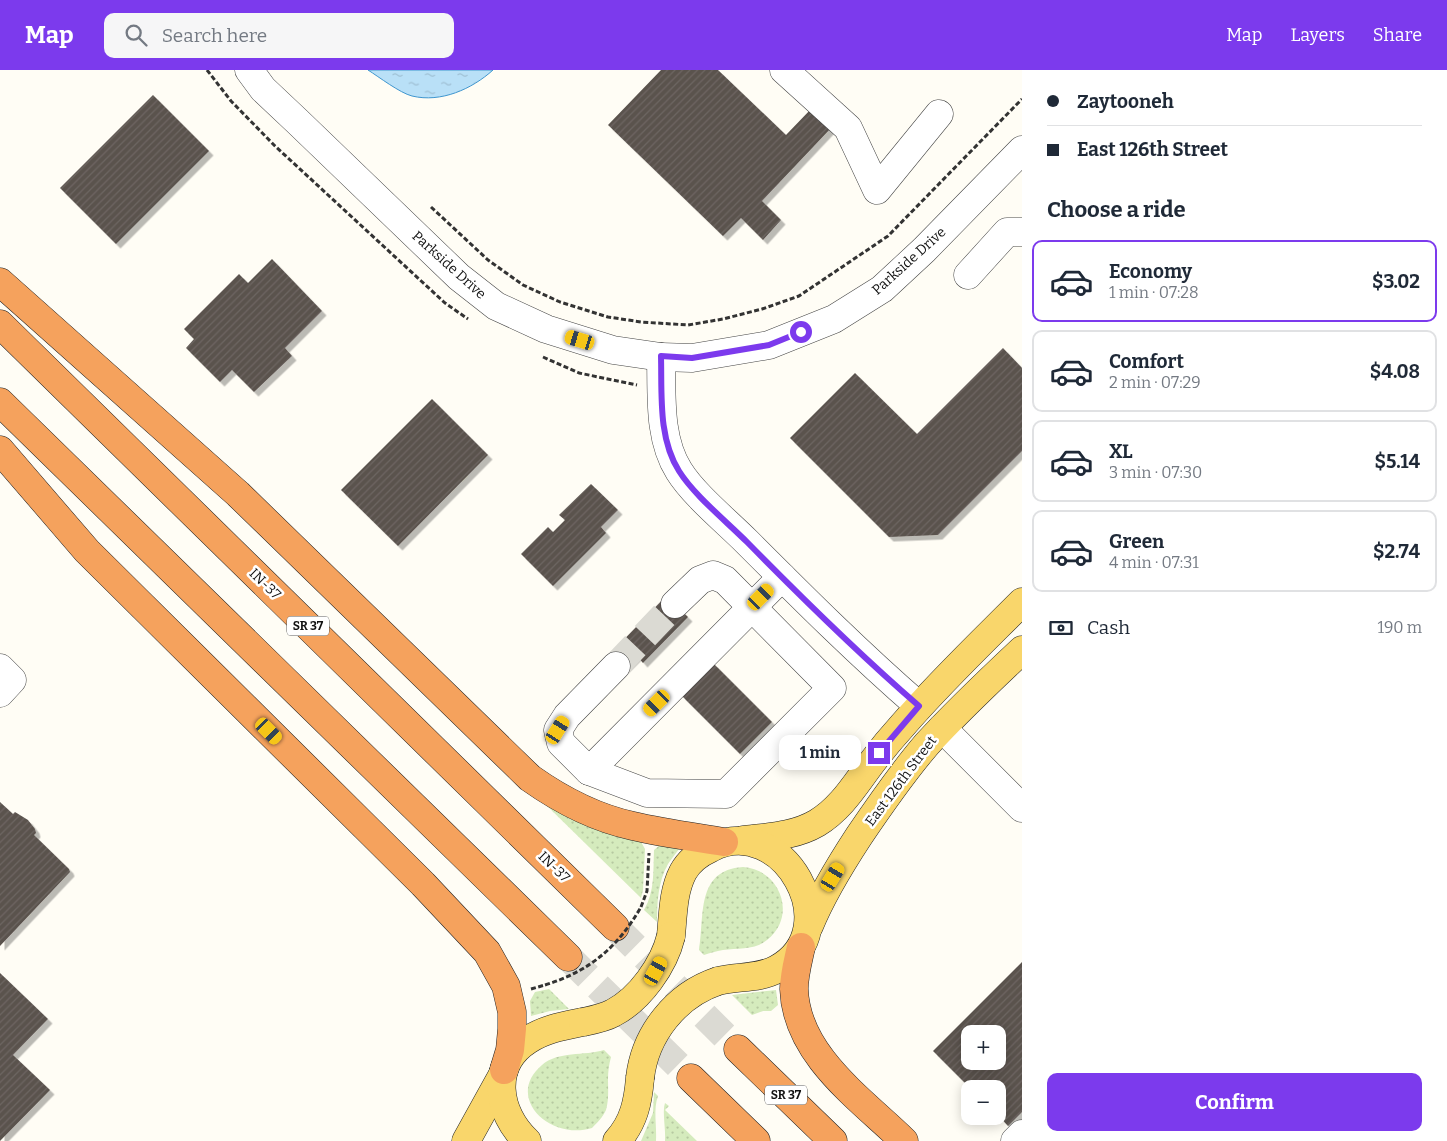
<!DOCTYPE html>
<meta charset="utf-8">
<style>
:root{--surface:#fff;--page:#f6f6f7;--text:#1f2937;--muted:#747a83;--line:#e0e1e3;--accent:#7c3aed}
body{margin:0;font-family:Bitter,serif;background:var(--page);color:var(--text);height:100vh;display:flex;flex-direction:column;font-size:19px;white-space:nowrap}
*{box-sizing:border-box;margin:0}
p{font-size:16px;color:var(--muted)}
.icon{flex:none;width:28px;height:28px;fill:none;stroke:currentColor;stroke-width:2;stroke-linecap:round;stroke-linejoin:round}
.map{position:relative;flex:1;overflow:hidden}
.sheet{display:flex;flex-direction:column;background:var(--surface);width:425px}
.sheet>*{flex:none}
.guide{display:grid;align-content:center;height:110px;padding:0 25px;background:var(--surface)}
.buttons{position:absolute;left:961px;top:955px;display:grid;gap:10px}
.buttons a{display:grid;place-items:center;width:45px;height:45px;border-radius:10px;background:var(--surface);box-shadow:0 2px 12px #0003;font-size:25px}
.end{position:absolute;width:22px;height:22px;margin:-11px;border:6px solid #7c3aed;background:#fff;box-shadow:0 0 0 2px #fff}
.from{border-radius:50%}
.bubble{position:absolute;height:35px;border-radius:10px;background:var(--surface);box-shadow:0 2px 12px #0003;font-size:16px;font-weight:700;line-height:35px;text-align:center}
.car{position:absolute;width:15px;height:30px;margin:-15px -8px;border-radius:6px;box-shadow:0 0 4px 1px #0007;background:linear-gradient(#f5c518 24%,#345 0 40%,#f5c518 0 76%,#345 0 86%,#f5c518 0)}
.guide b{display:flex;align-items:center;gap:18px;height:48px;font-size:19px}
.guide b+b{border-top:1px solid var(--line)}
.guide i{width:12px;height:12px;background:var(--text)}
ul{padding:0;list-style:none}
li{display:flex;align-items:center;gap:15px;height:82px;margin:0 10px 8px;padding:0 15px;border:2px solid var(--line);border-radius:10px}
li div{flex:1}
li b{display:block;font-size:19px}
li em{font-style:normal;font-weight:700}
li.current{border-color:var(--accent)}
li>.icon{width:45px;height:45px;stroke-width:1.5}
h2{padding:0 25px;font-size:22px;line-height:60px}
.pay{display:flex;align-items:center;gap:12px;height:55px;padding:0 25px;font-size:19px}
.pay p{margin-inline-start:auto}
.button{display:flex;gap:10px;margin-top:auto;padding:10px 25px}
.button a{flex:1;height:58px;border-radius:10px;background:var(--accent);color:#fff;font-size:20px;font-weight:700;line-height:58px;text-align:center}
header{display:flex;align-items:center;gap:30px;box-sizing:border-box;height:70px;padding:0 25px;background:var(--accent);color:#fff}
header strong{font-size:24px}
nav{display:flex;gap:28px;margin-inline-start:auto;font-size:18px}
.search{width:350px;height:45px;background:var(--page);display:flex;align-items:center;gap:12px;box-sizing:border-box;padding:0 18px;border-radius:10px;color:var(--muted);font-size:19px}
main{display:flex;flex:1;min-height:0}
.map>svg:first-child{display:block}
</style>
<header>
<strong>Map</strong>
<div class="search"><svg class="icon" aria-label="search" viewBox="0 0 24 24"><circle cx="10" cy="10" r="6"/><path d="M15 15l6 6"/></svg>Search here</div>
<nav><a>Map</a><a>Layers</a><a>Share</a></nav>
</header>
<main>
<div class="map">
<svg width="1022" height="1071" viewBox="0 0 1022 1071">
<defs>
<pattern id="grass-dots" width="8" height="8" patternUnits="userSpaceOnUse" patternTransform="scale(1.25)"><rect width="8" height="8" fill="#d5ebbd"/><path d="M2 2h.1M6 6h.1" fill="none" stroke="#b6c8a1" stroke-width="1.8" stroke-linecap="round"/></pattern>
<pattern id="water-ripples" width="26" height="14" patternUnits="userSpaceOnUse" patternTransform="scale(1.25)"><rect width="26" height="14" fill="#b9e0f7"/><path d="M2 4q2-2 4 0t4 0M15 11q2-2 4 0t4 0" fill="none" stroke="#9ebfd3"/></pattern>
<pattern id="building-hatch" width="6" height="6" patternUnits="userSpaceOnUse" patternTransform="scale(1.25)"><rect width="6" height="6" fill="#5a524d"/><path d="M-1 1l2-2M0 6l6-6M5 7l2-2" fill="none" stroke="#6d6662"/></pattern>
<filter id="shadow"><feDropShadow dx="4.5" dy="4.5" stdDeviation="0" flood-color="#0004"/></filter>
</defs>
<rect width="100%" height="100%" fill="#fffdf5"/>
<g fill="url(#grass-dots)">
<polygon points="539,728 640,770 645,779 643,820 641,828"/>
<path d="M661 774 680 778C676 783 672 788 668 794 658 812 657 832 657 852L644 840C655 821 653 801 654 780Z"/>
<path d="M743 797C780 799 798 846 767 870 755 880 738 878 723 880 716 881 710 883 704 885L699 880C705 847 695 800 743 797Z"/>
<polygon points="549,919 569,939 550,941 531,946 530,931 535,922"/>
<polygon points="776,920 778,935 771,941 763,941 752,945 732,925"/>
<path d="M604 980 611 987C609 994 608 1002 608 1009 608 1019 609 1030 606 1040 603 1047 597 1053 592 1058 550 1071 504 1027 542 995 558 981 584 986 604 980Z"/>
<path d="M654 1022 658 1026C653 1039 657 1056 656 1071H641L653 1043Z"/>
<path d="M665 1033 669 1036 665 1040 697 1071H665C666 1060 662 1041 665 1033Z"/>
</g>
<path fill="url(#water-ripples)" stroke="#3f96cf" d="M368 0H493C472 19 441 33 412 26 400 23 379 7 368 0Z"/>
<g fill="url(#building-hatch)" fill-rule="evenodd" filter="url(#shadow)">
<polygon points="661,0 718,0 786,65 811,39 831,58 762,131 781,150 763,170 741,148 723,166 608,55"/>
<polygon points="153,25 209,81 116,174 60,118"/>
<polygon points="272,189 322,241 285,278 292,286 254,322 232,300 220,312 186,278 194,269 184,259 239,204 248,213"/>
<polygon points="1003,278 1022,298 1022,381 938,465 889,467 790,368 855,303 917,364"/>
<polygon points="432,329 488,385 398,476 341,420"/>
<polygon points="591,414 618,440 601,457 606,463 553,516 521,484 548,457 553,462 565,450 559,445"/>
<polygon points="666,526 688,547 643,593 637,586 622,601 607,587"/>
<polygon points="713,593 772,652 740,684 681,625"/>
<polygon points="0,732 13,744 15,742 28,750 35,759 36,763 34,765 69,799 70,802 0,876"/>
<path d="M1022 892V1042L1008 1056 998 1045V1019H971L933 981ZM970 964H998V991H970Z"/>
<polygon points="0,903 48,949 13,985 50,1020 0,1071"/>
</g>
<g fill="none" stroke-linecap="round" stroke-linejoin="round">
<polyline stroke="#dbdad3" stroke-width="28" stroke-dasharray="28 14" stroke-linecap="butt" points="616,596 675,534"/>
<g stroke="#dbdad3" stroke-width="28" stroke-dasharray="28 14" stroke-linecap="butt">
<polyline points="615,857 738,979"/>
<polyline points="568,887 691,1008"/>
</g>
<defs>
<g id="minor">
<polyline points="249,0 263,19 298,52 459,207 496,236 546,259 613,280 661,287 692,288 769,275 834,249 882,219 924,180 1022,80"/>
<polyline points="784,0 848,58 877,120 939,44"/>
<polyline points="968,205 1007,162 1022,162"/>
<path d="M661 287C662 324 658 368 679 401 694 425 726 451 747 472 803 528 859 584 919 636"/>
<polyline points="616,596 567,646 558,660 561,673 589,701 647,723 726,724 832,618 725,510 713,505 700,510 675,534"/>
<polyline points="0,598 12,610 0,623"/>
<polyline points="942,658 1022,738"/>
<polyline points="589,701 782,507"/>
<polyline points="1015,1071 1022,1064"/>
</g>
<g id="major">
<path d="M744 770C769 767 795 766 817 753 842 738 856 713 873 691 882 679 892 667 902 656 940 612 981 573 1022 532"/>
<path d="M809 856C822 824 840 795 859 766 880 735 902 703 927 674 957 641 990 610 1022 580"/>
<path d="M671 866C673 845 673 821 683 802 689 791 700 783 711 778 782 741 850 859 777 899 759 909 737 906 718 911"/>
<polyline points="466,1071 502,1006"/>
<path d="M527 1071C497 1043 489 995 528 970 545 959 563 956 583 952"/>
<path d="M617 1071C634 1052 638 1032 640 1008"/>
</g>
<g id="highway">
<path d="M0 212 238 424 530 708C561 730 596 748 633 756 663 763 694 767 724 772"/>
<polyline points="0,254 615,857"/>
<polyline points="0,332 568,887"/>
<polyline points="0,380 87,481 423,814 487,882 506,916 512,942 512,959 510,980 504,1000"/>
<path d="M801 877C798 891 794 905 794 919 796 985 861 1029 904 1071"/>
<polyline points="738,979 833,1071"/>
<polyline points="691,1008 756,1071"/>
</g>
</defs>
<use href="#minor" stroke="#444" stroke-width="29"/>
<use href="#major" stroke="#222" stroke-width="29"/>
<use href="#highway" stroke="#222" stroke-width="29"/>
<g stroke="#333" stroke-width="3" stroke-dasharray="5 2.5" stroke-linecap="butt">
<polyline points="207,0 231,31 275,76 445,233 468,249"/>
<polyline points="431,137 488,190 523,215 560,232 608,247 641,252 688,255 723,249 762,239 799,226 888,166 1022,29"/>
<polyline points="543,287 579,303 637,315"/>
<polyline points="641,837 647,821 649,783"/>
<polyline points="531,919 545,915"/>
</g>
<use href="#minor" stroke="#fff" stroke-width="28"/>
<use href="#major" stroke="#f9d66b" stroke-width="28"/>
<use href="#highway" stroke="#f5a25d" stroke-width="28"/>
<defs>
<g id="major-bridge">
<path d="M583 952C593 950 604 948 613 943 640 929 664 895 671 866"/>
<path d="M640 1008C645 964 676 925 718 911"/>
</g>
</defs>
<use href="#major-bridge" stroke="#222" stroke-width="29" stroke-linecap="butt"/>
<path stroke="#333" stroke-width="3" stroke-dasharray="5 2.5" stroke-linecap="butt" d="M545 915C590 901 618 877 641 837"/>
<use href="#major-bridge" stroke="#f9d66b" stroke-width="28"/>
</g>
<g fill="none" stroke-linecap="round" stroke-linejoin="round">
<path stroke="#7c3aed" stroke-width="6" d="M801 262 769 275 692 288 661 286C662 324 658 368 679 401 694 425 726 451 747 472 802 528 859 584 919 636L879 683"/>
</g>
<g text-anchor="middle" dominant-baseline="central" stroke-width="5" stroke-linejoin="round" paint-order="stroke">
<g fill="#fff" stroke="#585858" stroke-width="1">
<rect x="287" y="546.5" width="42" height="19" rx="4"/>
<rect x="765" y="1015.5" width="42" height="19" rx="4"/>
</g>
<g font-size="12" font-weight="bold" fill="#111">
<text x="308" y="556">SR 37</text>
<text x="786" y="1025">SR 37</text>
</g>
<g font-size="14" fill="#111" stroke="#fff">
<text transform="translate(909 191) rotate(-42)">Parkside Drive</text>
<text transform="translate(449 195) rotate(42)">Parkside Drive</text>
<text transform="translate(265 514) rotate(44)">IN-37</text>
<text transform="translate(901 711) rotate(-53)">East 126th Street</text>
<text transform="translate(554 797) rotate(44)">IN-37</text>
</g>
</g>
</svg>
<div class="buttons">
<a>+</a>
<a>−</a>
</div>
<i class="end from" style="left:801px;top:262px"></i>
<i class="end" style="left:879px;top:683px"></i>
<div class="bubble" style="left:779px;top:665px;width:82px">1 min</div>
<i class="car" style="left:580px;top:270px;rotate:287deg"></i>
<i class="car" style="left:761px;top:527px;rotate:45deg"></i>
<i class="car" style="left:657px;top:633px;rotate:225deg"></i>
<i class="car" style="left:558px;top:660px;rotate:32deg"></i>
<i class="car" style="left:269px;top:661px;rotate:135deg"></i>
<i class="car" style="left:833px;top:807px;rotate:31deg"></i>
<i class="car" style="left:656px;top:901px;rotate:29deg"></i>
</div>
<section class="sheet">
<div class="guide">
<b><i class="from"></i>Zaytooneh</b>
<b><i></i>East 126th Street</b>
</div>
<h2>Choose a ride</h2>
<ul>
<li class="current"><svg class="icon" aria-label="car" viewBox="0 0 24 24"><path d="M5 17H2v-5l4-1 3-4h7l3 4 3 1v5h-3M9 17h6M6 11h13"/><circle cx="7" cy="17" r="2"/><circle cx="17" cy="17" r="2"/></svg><div><b>Economy</b><p>1 min · 07:28</p></div><em>$3.02</em></li>
<li><svg class="icon" aria-label="car" viewBox="0 0 24 24"><path d="M5 17H2v-5l4-1 3-4h7l3 4 3 1v5h-3M9 17h6M6 11h13"/><circle cx="7" cy="17" r="2"/><circle cx="17" cy="17" r="2"/></svg><div><b>Comfort</b><p>2 min · 07:29</p></div><em>$4.08</em></li>
<li><svg class="icon" aria-label="car" viewBox="0 0 24 24"><path d="M5 17H2v-5l4-1 3-4h7l3 4 3 1v5h-3M9 17h6M6 11h13"/><circle cx="7" cy="17" r="2"/><circle cx="17" cy="17" r="2"/></svg><div><b>XL</b><p>3 min · 07:30</p></div><em>$5.14</em></li>
<li><svg class="icon" aria-label="car" viewBox="0 0 24 24"><path d="M5 17H2v-5l4-1 3-4h7l3 4 3 1v5h-3M9 17h6M6 11h13"/><circle cx="7" cy="17" r="2"/><circle cx="17" cy="17" r="2"/></svg><div><b>Green</b><p>4 min · 07:31</p></div><em>$2.74</em></li>
</ul>
<div class="pay"><svg class="icon" aria-label="cash" viewBox="0 0 24 24"><path d="M3 7h18v10H3z"/><circle cx="12" cy="12" r="2"/></svg>Cash<p>190 m</p></div>
<div class="button"><a>Confirm</a></div>
</section>
</main>
